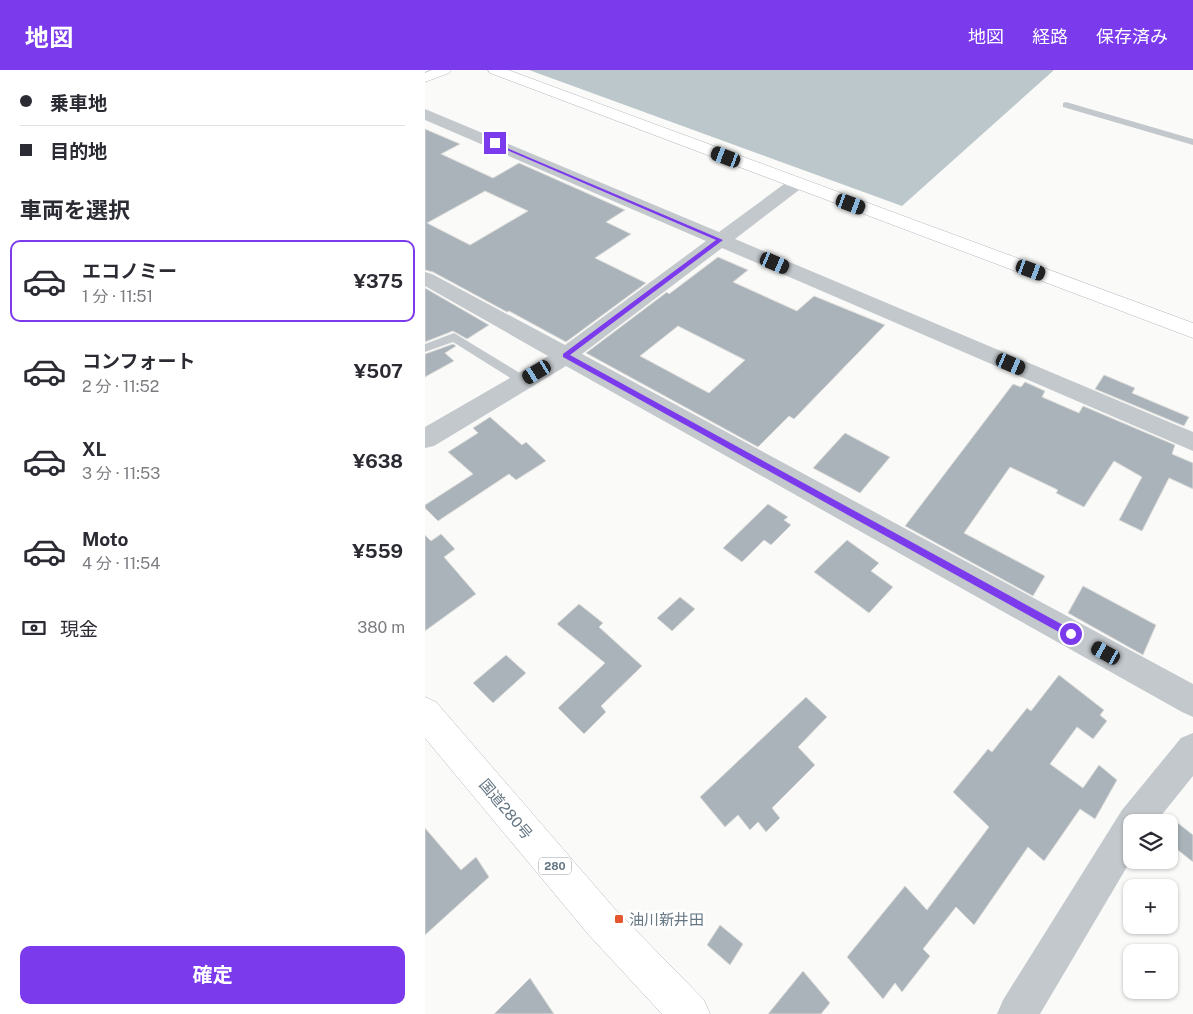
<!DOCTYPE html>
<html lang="ja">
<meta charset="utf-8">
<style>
:root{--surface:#fff;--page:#f2f2f3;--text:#2b2b33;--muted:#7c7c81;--line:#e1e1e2;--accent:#7c3aed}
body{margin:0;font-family:"Public Sans","Noto Sans JP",sans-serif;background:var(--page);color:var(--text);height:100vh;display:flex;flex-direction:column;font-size:19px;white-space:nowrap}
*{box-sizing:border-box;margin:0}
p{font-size:16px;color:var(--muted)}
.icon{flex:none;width:28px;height:28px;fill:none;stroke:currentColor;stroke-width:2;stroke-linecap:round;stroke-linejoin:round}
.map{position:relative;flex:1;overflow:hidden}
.drawer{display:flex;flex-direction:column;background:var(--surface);width:425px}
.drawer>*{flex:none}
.banner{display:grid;align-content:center;height:110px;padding:0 20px;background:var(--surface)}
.fabs{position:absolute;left:698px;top:744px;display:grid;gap:10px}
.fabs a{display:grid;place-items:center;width:55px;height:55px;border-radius:10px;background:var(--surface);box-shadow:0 1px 4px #0004;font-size:25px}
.end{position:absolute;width:22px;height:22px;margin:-11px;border:6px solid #7c3aed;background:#fff;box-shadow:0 0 0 2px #fff}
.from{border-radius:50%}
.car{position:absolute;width:15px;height:30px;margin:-15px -8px;border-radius:6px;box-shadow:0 0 4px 1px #0007;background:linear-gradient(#222 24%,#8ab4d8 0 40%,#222 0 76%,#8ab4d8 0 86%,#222 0)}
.banner b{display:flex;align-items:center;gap:18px;height:48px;font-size:19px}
.banner b+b{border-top:1px solid var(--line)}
.banner i{width:12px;height:12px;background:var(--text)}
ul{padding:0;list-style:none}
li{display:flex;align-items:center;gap:15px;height:82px;margin:0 10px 8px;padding:0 10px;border:2px solid transparent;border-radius:10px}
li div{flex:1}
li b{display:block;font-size:19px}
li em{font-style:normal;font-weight:700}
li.on{border-color:var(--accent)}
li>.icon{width:45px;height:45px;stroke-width:1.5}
h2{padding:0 20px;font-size:22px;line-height:60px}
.pay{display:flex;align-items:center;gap:12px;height:55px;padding:0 20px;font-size:19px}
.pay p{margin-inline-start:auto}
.button{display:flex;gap:10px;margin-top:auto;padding:10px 20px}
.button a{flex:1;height:58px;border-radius:10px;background:var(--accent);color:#fff;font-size:20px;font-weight:700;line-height:58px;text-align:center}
header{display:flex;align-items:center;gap:30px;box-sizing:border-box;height:70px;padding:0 25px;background:var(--accent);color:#fff}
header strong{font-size:24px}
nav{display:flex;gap:28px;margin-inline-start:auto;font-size:18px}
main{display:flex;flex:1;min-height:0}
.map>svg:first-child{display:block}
</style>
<header>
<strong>地図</strong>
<nav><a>地図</a><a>経路</a><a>保存済み</a></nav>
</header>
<main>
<section class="drawer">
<div class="banner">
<b><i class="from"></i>乗車地</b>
<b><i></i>目的地</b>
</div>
<h2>車両を選択</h2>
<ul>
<li class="on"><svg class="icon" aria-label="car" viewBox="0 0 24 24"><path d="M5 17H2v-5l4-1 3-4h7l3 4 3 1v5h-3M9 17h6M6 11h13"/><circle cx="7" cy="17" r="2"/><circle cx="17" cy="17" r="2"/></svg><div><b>エコノミー</b><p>1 分 · 11:51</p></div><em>¥375</em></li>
<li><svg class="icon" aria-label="car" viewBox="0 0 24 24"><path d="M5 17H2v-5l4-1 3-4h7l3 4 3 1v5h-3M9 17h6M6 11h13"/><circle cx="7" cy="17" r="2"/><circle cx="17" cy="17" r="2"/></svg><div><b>コンフォート</b><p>2 分 · 11:52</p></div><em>¥507</em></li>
<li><svg class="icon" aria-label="car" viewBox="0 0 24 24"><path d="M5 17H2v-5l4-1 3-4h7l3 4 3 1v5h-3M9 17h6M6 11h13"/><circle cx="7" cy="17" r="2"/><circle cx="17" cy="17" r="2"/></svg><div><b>XL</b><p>3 分 · 11:53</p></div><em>¥638</em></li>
<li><svg class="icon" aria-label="car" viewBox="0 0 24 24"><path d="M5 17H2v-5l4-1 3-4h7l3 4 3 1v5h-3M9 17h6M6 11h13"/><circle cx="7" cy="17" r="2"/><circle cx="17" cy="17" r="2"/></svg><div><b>Moto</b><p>4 分 · 11:54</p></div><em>¥559</em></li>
</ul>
<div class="pay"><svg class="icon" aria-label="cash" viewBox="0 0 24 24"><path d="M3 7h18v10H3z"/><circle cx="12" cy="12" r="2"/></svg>現金<p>380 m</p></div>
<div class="button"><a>確定</a></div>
</section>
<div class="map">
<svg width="768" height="944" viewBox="0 0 768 944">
<rect width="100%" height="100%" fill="#fafaf8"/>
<polygon fill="#bbc7cb" points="104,0 629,0 477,136"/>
<g fill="#aab3b9" stroke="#dcdcda" fill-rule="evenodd">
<path d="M0 59 35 74 16 84 68 108 94 93 200 140 181 152 206 164 170 188 221 213 141 272 84 241 82 242 8 202 0 200ZM60 121 103 141 45 175 2 153Z"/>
<path d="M293 187 323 200 308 212 372 241 389 226 460 255 369 349 364 346 333 377 161 283 242 222 244 224ZM253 256 320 290 284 323 215 286Z"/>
<polygon points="0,218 64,255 42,269 28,261 0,272"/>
<polygon points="28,274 31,276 20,283 29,291 0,307 0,284"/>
<polygon points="679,305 710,318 707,323 764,347 759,356 670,319"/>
<polygon points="600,312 620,321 617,327 654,343 658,336 750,375 747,384 768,393 768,419 744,408 717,461 694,450 717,407 689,391 659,437 631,423 633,420 585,397 539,463 620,506 608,526 480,456 588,314 596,317"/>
<polygon points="65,347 97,375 101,372 121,391 91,410 84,404 13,451 0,438 0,435 48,404 23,382 53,363 48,358"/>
<polygon points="420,363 465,387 435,423 388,398"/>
<polygon points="343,434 363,447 359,450 366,455 346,475 339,470 317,492 298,478"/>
<polygon points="16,464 30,479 19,487 51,524 0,561 0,465 6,471"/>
<polygon points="422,470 454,493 446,501 468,517 444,543 389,502"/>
<polygon points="658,516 731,555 718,585 643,543"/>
<polygon points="255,527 270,539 247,561 232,548"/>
<polygon points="154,534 178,553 174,557 217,596 176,636 181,642 159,664 133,638 180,593 132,554"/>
<polygon points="81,585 101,603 68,633 48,613"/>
<polygon points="634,605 679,640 675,645 682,651 668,669 652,657 625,694 658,718 674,695 692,710 670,749 655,739 619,791 603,777 549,855 531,837 498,879 505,886 477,922 470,913 458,929 422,887 480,816 502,840 564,757 528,722 563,679 567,682 602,638 606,641"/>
<polygon points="381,627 402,647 373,677 390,695 347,738 355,748 341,762 333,752 325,760 313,745 300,757 275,727"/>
<polygon points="744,746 768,765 768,792 744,773"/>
<polygon points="0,758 36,800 51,787 64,807 0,865"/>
<polygon points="295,855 318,874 305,895 282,875"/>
<polygon points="378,901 405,933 396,944 343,944"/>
<polygon points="105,908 129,944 69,944"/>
</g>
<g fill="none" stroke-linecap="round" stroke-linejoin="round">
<defs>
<g id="secondary">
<polygon points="7,0 26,0 24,3 0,12 0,3"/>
<polygon points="63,0 83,0 768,253 768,268 65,3"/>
</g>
<polygon id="highway" points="0,627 11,632 189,838 279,930 285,944 237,944 163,864 0,668"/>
</defs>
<use href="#secondary" stroke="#b3babf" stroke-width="1"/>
<use href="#highway" stroke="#b4b9bd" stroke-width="1"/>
<g fill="#c3c8cc" fill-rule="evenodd">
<polygon points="641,32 768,69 768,75 638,37 638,33"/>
<polygon points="29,263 103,308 105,311 103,314 95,314 28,272 0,282 0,274"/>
</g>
<g fill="#c3c8cc" fill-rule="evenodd">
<polygon points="0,39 294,162 366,109 372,108 378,109 381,113 378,117 310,169 768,362 768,381 297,178 157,284 768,614 768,647 757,642 141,296 9,376 0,378 0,357 123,286 0,216 0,202 7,204 140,275 281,171 0,50"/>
<polygon points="768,663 768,706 731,752 706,752 706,790 615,944 572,944 578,930 697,740 756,668"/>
</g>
<use href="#secondary" fill="#fff" fill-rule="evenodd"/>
<use href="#highway" fill="#fff" fill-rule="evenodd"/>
</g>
<polygon fill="#7c3aed" points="68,72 298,170 145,285 649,561 649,567 643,567 138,287 138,284 291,170 68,74"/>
<rect fill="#e4572e" stroke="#fff" stroke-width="2" x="189" y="844" width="10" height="10" rx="2.5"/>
<g text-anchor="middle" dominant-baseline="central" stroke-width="5" stroke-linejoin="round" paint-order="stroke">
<rect fill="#fff" stroke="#939fa8" stroke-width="1" x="114" y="787.5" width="32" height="17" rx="4"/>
<g font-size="11" font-weight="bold" fill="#657683">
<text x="130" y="796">280</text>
</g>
<g font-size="15" fill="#657683" stroke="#fff">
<text transform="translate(81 739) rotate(50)">国道280号</text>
</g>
<g font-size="15" fill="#657683" stroke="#fff" text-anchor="start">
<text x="204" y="849">油川新井田</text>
</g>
</g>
</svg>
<div class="fabs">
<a><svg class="icon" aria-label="layers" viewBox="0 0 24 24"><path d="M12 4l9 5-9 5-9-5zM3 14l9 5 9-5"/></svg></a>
<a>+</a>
<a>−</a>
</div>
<i class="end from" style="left:646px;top:564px"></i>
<i class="end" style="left:70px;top:73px"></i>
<i class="car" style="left:301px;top:87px;rotate:291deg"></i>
<i class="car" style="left:426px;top:134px;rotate:110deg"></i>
<i class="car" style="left:350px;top:193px;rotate:113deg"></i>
<i class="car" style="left:606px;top:200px;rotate:110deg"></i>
<i class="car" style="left:586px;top:294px;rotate:113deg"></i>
<i class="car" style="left:112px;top:302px;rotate:239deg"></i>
<i class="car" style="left:681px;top:583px;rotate:299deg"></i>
</div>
</main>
